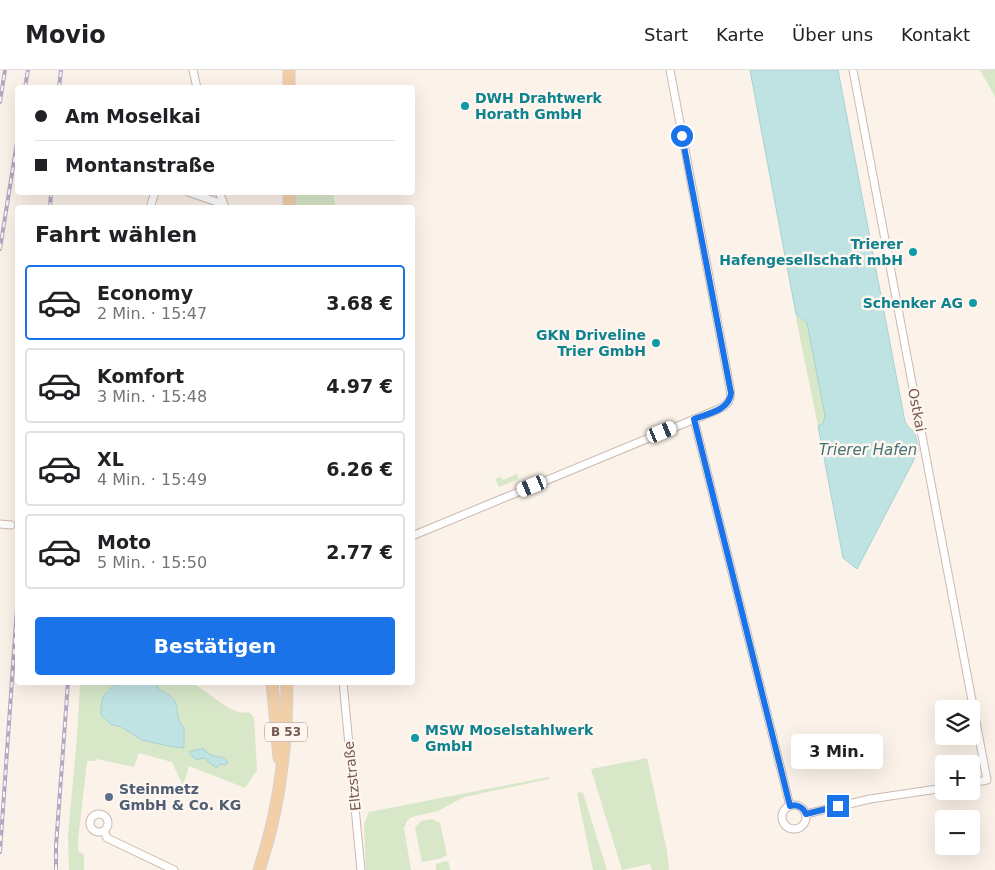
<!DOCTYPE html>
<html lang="de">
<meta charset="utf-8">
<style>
:root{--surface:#fff;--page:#f2f2f2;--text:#202124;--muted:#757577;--line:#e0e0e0;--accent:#1a73e8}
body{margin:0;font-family:"DejaVu Sans",sans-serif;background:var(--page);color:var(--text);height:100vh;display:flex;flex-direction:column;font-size:19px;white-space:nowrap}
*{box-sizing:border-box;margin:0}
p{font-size:16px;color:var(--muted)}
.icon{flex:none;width:28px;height:28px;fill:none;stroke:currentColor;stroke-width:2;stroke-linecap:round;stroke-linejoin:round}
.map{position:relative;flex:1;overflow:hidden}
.sheet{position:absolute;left:15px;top:135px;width:400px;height:480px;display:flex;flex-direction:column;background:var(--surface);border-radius:5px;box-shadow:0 5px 20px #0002}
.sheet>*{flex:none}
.top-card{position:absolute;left:15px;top:15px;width:400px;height:110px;border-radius:5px;box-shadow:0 5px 20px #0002;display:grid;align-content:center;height:110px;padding:0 20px;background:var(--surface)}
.fabs{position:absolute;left:935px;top:630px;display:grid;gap:10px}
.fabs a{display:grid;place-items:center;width:45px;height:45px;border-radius:5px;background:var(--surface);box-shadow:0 5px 20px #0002;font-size:25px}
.end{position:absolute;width:22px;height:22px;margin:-11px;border:6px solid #1a73e8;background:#fff;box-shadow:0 0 0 2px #fff}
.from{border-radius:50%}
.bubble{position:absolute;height:35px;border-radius:5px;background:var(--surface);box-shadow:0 5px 20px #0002;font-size:16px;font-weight:600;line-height:35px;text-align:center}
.car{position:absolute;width:15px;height:30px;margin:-15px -8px;border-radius:6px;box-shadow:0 0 4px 1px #0007;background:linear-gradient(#fff 24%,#345 0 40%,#fff 0 76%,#345 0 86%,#fff 0)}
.top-card b{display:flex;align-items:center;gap:18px;height:48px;font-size:19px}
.top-card b+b{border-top:1px solid var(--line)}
.top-card i{width:12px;height:12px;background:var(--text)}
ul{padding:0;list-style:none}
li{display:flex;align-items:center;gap:15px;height:75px;margin:0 10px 8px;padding:0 10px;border:2px solid var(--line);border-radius:5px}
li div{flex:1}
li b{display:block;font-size:19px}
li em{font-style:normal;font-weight:600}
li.on{border-color:var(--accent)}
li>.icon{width:45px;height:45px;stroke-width:1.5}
h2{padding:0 20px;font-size:22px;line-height:60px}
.cta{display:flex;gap:10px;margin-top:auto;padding:10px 20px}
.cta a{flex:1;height:58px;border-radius:5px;background:var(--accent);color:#fff;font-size:20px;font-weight:600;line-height:58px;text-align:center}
header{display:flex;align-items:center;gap:30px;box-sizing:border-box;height:70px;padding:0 25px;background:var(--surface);border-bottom:1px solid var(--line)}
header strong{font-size:24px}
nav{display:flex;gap:28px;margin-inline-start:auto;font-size:18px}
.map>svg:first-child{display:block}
</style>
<header>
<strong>Movio</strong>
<nav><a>Start</a><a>Karte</a><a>Über uns</a><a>Kontakt</a></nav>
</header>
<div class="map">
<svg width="995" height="800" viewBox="0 0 995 800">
<rect width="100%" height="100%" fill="#fbf2e9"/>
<g fill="#d8e7c8" fill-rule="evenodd">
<polygon points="980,0 995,0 995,27"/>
<polygon points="294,123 333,123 336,137 294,137"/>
<polygon points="796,244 807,253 825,346 823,353 818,356 796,248"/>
<polygon points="517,404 518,409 499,417 495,409 501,407 503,410"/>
<path d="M80 613H116L105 622 110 654C126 658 137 669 155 672L178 651C176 632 177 627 158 619L157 613H193L227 637 238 642 250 643 254 648 257 700 245 718 189 696 183 716 172 692 139 683 134 697 96 689 95 691H87L78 771V781L84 785V800H69L68 767 77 667ZM199 680 219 688 223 687 228 692 221 694 216 698 204 688 189 682Z"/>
<polygon points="647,688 667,781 669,800 652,800 650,794 622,800 591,699"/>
<polygon points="549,707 549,709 464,727 438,741 412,747 407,751 404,758 411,800 366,800 364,754 369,742"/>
<polygon points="581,722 583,723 607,800 593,800 577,723"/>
<polygon points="432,749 440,753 447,785 442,788 422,792 415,758 421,751"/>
<polygon points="446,791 449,793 450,800 436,800 436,794"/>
</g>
<g fill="#bfe2e3" stroke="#a6d2d4">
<polygon points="750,0 838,0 905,352 911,360 914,360 919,380 857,499 843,488 818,356 823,353 825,346 807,253 796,244"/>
<path d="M116 613H157L158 619C188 632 169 640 184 658V678L168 676 142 670 121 657 110 654 101 645C101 625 103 625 116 613Z"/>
<path d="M203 678C207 684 216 688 222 687L228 692 225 695 221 694 216 698 204 688 196 690 189 682Z"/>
</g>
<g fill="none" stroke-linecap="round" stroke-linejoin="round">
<defs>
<g id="minor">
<polyline points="193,0 197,18"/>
<polyline points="853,0 987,710 971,713"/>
<polyline points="188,122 223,134"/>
<polyline points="219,122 225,137"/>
<polyline points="150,138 155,122"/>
<polyline points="694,349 790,736"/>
<polyline points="0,454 11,455"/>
<path d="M412 466 719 339C729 334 732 329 730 318L670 0"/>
<polyline points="343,612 361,800"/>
<circle cx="794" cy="747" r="12"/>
<circle cx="99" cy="753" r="9"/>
<polyline points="806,744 870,729 944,718"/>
<polyline points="104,761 107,768 174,800"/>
</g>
<g id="primary">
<polyline points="289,18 289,0"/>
<polyline points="289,138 289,122"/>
<polyline points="272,612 279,688"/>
<path d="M259 800C280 739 287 677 287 612"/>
</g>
</defs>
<use href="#minor" stroke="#ccb9b0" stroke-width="9"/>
<use href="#primary" stroke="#d8d0ce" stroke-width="13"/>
<use href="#minor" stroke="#fff" stroke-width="7"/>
<use href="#primary" stroke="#f3cfa8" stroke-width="11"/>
<defs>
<g id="rail">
<polyline points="25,18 28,0"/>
<polyline points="59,18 61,0"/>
<polyline points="0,32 5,0"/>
<polyline points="50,138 51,122"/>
<polyline points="0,179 18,66"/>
<polyline points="0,782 18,523"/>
<polyline points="56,800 56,776 68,612"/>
</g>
</defs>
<use href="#rail" stroke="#b4a8c4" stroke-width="4"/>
<use href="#rail" stroke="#fef6ef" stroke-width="2" stroke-dasharray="5.5" stroke-linecap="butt"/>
</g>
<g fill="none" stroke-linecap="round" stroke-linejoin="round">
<path stroke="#1a73e8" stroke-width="6" d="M682 66 731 323C730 340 707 344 694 349L790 736C797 734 803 737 806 744L838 736"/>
</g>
<g fill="#0f9aa8" stroke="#fef6ef" stroke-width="2">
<circle cx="465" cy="36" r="5"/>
<circle cx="913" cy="182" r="5"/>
<circle cx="973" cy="233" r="5"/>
<circle cx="656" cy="273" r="5"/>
<circle cx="415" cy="668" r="5"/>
</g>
<circle fill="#5c6f8a" stroke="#fef6ef" stroke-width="2" cx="109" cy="727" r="5"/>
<g text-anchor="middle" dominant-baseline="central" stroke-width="5" stroke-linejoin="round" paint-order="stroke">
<rect fill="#fef6ef" stroke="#9d877f" stroke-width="1" x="265" y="652.5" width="42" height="19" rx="4"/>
<g font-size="12" font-weight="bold" fill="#73584f">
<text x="286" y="662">B 53</text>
</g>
<g font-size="14" font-weight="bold" fill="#0d838f" stroke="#fef6ef" text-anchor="end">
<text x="475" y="28" text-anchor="start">DWH Drahtwerk<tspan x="475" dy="16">Horath GmbH</tspan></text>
<text x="903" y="174">Trierer<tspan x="903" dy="16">Hafengesellschaft mbH</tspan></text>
<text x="963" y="233">Schenker AG</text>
<text x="646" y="265">GKN Driveline<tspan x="646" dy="16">Trier GmbH</tspan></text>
<text x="425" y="660" text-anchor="start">MSW Moselstahlwerk<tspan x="425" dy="16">GmbH</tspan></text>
</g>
<g font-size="14" fill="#73584f" stroke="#fef6ef">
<text transform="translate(917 340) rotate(79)">Ostkai</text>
<text transform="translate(352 706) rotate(-96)">Eltzstraße</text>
</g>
<g font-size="14" font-weight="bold" fill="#4e5e75" stroke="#fef6ef" text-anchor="start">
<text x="119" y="719">Steinmetz<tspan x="119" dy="16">GmbH &amp; Co. KG</tspan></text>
</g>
<g font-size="15" font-style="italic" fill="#437476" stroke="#fef6ef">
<text x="868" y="380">Trierer Hafen</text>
</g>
</g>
</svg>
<div class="fabs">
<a><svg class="icon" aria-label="layers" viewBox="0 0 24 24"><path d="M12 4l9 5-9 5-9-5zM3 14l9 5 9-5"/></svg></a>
<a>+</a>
<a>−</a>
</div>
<i class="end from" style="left:682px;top:66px"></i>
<i class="end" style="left:838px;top:736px"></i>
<div class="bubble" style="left:791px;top:664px;width:92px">3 Min.</div>
<i class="car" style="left:662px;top:362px;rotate:68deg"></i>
<i class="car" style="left:532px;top:416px;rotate:248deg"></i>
<div class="top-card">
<b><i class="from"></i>Am Moselkai</b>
<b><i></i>Montanstraße</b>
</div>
<section class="sheet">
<h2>Fahrt wählen</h2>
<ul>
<li class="on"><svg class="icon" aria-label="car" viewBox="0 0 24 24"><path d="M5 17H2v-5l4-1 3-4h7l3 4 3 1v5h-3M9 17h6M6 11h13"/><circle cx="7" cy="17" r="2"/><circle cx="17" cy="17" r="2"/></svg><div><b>Economy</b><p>2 Min. · 15:47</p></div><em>3.68 €</em></li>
<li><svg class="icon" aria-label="car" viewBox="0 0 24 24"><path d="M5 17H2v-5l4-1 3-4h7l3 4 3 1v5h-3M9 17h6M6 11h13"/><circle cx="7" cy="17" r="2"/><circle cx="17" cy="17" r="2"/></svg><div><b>Komfort</b><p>3 Min. · 15:48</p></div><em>4.97 €</em></li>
<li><svg class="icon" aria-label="car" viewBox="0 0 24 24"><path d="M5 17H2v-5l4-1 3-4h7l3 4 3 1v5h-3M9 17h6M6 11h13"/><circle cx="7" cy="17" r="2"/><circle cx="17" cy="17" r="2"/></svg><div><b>XL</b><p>4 Min. · 15:49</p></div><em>6.26 €</em></li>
<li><svg class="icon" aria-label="car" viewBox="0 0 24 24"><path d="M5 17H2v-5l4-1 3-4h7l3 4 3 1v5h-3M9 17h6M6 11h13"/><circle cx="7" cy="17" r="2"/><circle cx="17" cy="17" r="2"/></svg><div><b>Moto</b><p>5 Min. · 15:50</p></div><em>2.77 €</em></li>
</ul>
<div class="cta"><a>Bestätigen</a></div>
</section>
</div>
